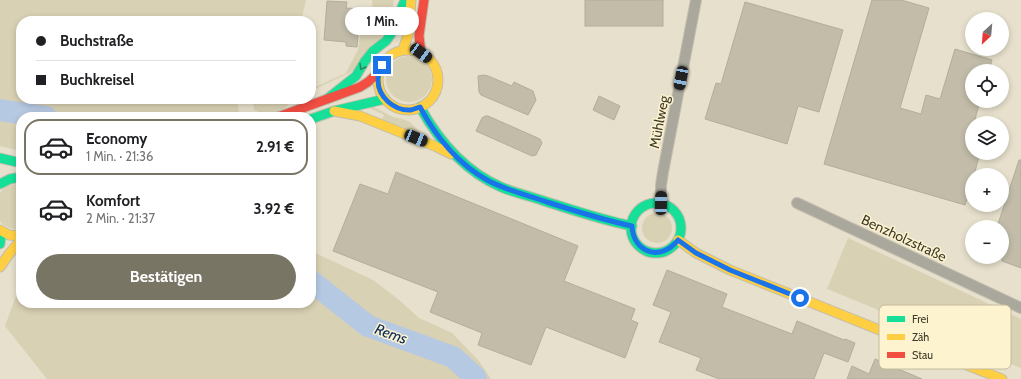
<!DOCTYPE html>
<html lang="de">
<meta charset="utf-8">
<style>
:root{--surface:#fff;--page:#f2f2f2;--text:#202124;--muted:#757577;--line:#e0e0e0;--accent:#797564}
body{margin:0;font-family:Cabin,sans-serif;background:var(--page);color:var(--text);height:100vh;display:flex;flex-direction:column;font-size:15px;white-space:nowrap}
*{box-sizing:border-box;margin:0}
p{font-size:13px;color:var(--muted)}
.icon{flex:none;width:22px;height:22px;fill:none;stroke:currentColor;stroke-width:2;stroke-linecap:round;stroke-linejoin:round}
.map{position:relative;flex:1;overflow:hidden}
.details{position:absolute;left:16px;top:112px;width:300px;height:196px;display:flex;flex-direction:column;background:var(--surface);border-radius:16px;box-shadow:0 2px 6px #0003}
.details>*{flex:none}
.guide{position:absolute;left:16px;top:16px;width:300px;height:88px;border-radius:16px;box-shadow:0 2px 6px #0003;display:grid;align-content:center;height:88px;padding:0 20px;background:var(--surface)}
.needle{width:26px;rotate:206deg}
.tools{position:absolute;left:965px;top:12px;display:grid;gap:8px}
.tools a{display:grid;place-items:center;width:44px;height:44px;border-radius:50%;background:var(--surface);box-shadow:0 2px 6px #0003;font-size:20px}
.end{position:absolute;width:18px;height:18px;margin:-9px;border:5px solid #1a73e8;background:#fff;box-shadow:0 0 0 2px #fff}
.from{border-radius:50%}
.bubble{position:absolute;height:28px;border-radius:14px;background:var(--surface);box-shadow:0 2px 6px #0003;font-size:13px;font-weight:800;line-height:28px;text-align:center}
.car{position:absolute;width:12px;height:24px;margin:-12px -6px;border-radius:5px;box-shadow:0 0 3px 1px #0007;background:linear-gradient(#222 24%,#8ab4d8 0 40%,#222 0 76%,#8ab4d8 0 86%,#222 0)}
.guide b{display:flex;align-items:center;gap:14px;height:38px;font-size:15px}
.guide b+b{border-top:1px solid var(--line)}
.guide i{width:10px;height:10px;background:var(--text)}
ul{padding:7px 0 0;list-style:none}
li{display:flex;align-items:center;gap:12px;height:56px;margin:0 8px 6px;padding:0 12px;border:2px solid transparent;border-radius:16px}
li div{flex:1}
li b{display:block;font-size:15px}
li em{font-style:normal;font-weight:800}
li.active{border-color:var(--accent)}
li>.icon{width:36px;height:36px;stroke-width:1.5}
.cta{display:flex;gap:8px;margin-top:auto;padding:8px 20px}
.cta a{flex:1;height:46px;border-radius:24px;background:var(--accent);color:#fff;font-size:16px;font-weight:800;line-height:46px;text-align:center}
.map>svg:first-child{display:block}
</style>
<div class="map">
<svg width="1021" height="379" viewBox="0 0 1021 379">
<rect width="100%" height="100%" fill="#e6e0cc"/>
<g fill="#d9d1b3">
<polygon points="0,0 306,0 301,21 21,21 21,99 237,99 239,113 228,117 21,117 21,151 0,146"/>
<polygon points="372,0 394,0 389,24 381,38 356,68 349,73 311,91 311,89 346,73 358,50 363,12 373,12"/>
<circle cx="409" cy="79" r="23"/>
<path d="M257 99H289L288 100 291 102C277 116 273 118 254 110L253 103Z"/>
<polygon points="371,106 378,109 393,117 402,119 410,122 420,132 418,135 382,120 384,115 367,107"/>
<path d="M17 184H21V230C14 230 4 227 0 221V193C5 187 10 185 17 184Z"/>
<circle cx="657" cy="228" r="15"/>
<polygon points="848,238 1021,319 1021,368 827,289"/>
<polygon points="311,251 373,280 398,299 419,318 452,333 479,361 491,379 47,379 5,326 19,288 21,286 21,303 311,303"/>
</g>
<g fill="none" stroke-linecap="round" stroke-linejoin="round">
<g stroke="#b6c9e2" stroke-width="22">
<polyline points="0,110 46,117"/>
<polyline points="311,281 368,326 453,357 475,377 476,379"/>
</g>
</g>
<g fill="#c2bca9" stroke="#b2ad9d">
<rect x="585" y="0" width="78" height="26"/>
<polygon points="872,0 901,0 929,8 900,108 921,114 926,95 940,99 955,49 992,60 989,71 972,71 972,101 980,101 974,123 972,123 972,153 980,153 974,175 972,175 972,182 965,205 824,164"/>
<polygon points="327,1 347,2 346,8 360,9 357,47 346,46 346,42 324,40"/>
<polygon points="745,2 843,30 819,112 798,106 787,144 705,119 716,83 721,84"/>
<polygon points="484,75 488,76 512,86 514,82 533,91 536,100 528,115 481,95 479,92 478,76"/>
<polygon points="599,96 620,106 614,120 593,110"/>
<polygon points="485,116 488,116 540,139 542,143 536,155 532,156 476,131 482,118"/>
<polygon points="1019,160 1021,160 1021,268 1002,261 1002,227 997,227"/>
<polygon points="396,172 578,246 564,281 635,309 631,320 638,323 625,358 546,327 531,365 478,345 482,333 430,312 438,292 333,251 360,184 388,194"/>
<polygon points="667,270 727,294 722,307 792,334 797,321 844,340 845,339 855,343 848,362 824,353 814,379 719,379 696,370 701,358 659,342 671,312 653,305"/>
<polygon points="875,359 922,379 847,379 852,366 869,374"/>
</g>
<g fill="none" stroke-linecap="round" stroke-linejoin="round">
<defs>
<g id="street">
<polyline points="661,203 661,185 663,172 696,0"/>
<polyline points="797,203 1021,308"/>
</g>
<g id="fast">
<polyline points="327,99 356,76 365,61 373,51 386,41 391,34 405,0"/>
<path d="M420 107C439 141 464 171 501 187 515 193 530 196 544 201 573 210 602 220 632 226"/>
<polyline points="311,119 334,111 385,99"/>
<polyline points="0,158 21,163"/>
<polyline points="0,184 10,179 21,177"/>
<circle cx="656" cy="228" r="25"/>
<polyline points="0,234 1,236 0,244"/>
</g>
<g id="slow">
<polyline points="403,50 408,35 411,0"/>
<circle cx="408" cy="80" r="30"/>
<polyline points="334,111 360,116 437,147 451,154"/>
<polyline points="0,230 9,235 21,236"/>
<polyline points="678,240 696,253 730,270 1002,379"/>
<polyline points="0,267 9,254 21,240"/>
</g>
<g id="jam">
<polyline points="421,53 419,36 424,0"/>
<polyline points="278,117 360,87 368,82 378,73"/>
</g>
</defs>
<use href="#street" stroke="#c2bdae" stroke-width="12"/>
<use href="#fast" stroke="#c2bdae" stroke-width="11"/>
<use href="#slow" stroke="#c2bdae" stroke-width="11"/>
<use href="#jam" stroke="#c2bdae" stroke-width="11"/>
<use href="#street" stroke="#aaa79c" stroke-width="10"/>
<use href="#fast" stroke="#16e098" stroke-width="9"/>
<use href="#slow" stroke="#ffcf43" stroke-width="9"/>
<use href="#jam" stroke="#f24e42" stroke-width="9"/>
</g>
<defs><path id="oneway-chevron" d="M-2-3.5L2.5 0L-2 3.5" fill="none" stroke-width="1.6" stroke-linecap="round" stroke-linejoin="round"/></defs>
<use stroke="#2d855d" href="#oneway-chevron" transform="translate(362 67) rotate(121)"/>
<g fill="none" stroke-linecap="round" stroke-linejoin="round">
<path stroke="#1a73e8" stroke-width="5" d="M382 65C380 70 378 74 378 80 378 97 394 111 411 110 414 109 417 108 420 107 436 137 457 163 487 180 505 190 527 195 547 202 575 211 603 220 632 226 633 253 661 262 678 240L696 253 730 270 800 298"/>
</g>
<g text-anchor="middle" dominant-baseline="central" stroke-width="3" stroke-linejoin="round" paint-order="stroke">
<g font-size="14" fill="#3f3b2c" stroke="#fdf3ce">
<text transform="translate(659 122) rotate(-79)">Mühlweg</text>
<text transform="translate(904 238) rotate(25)">Benzholzstraße</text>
</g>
<g font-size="15" font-style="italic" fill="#0b2d62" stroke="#fdf3ce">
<text transform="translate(391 334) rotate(20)">Rems</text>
</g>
</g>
<rect x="879" y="305" width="132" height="64" rx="6" fill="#fdf3ce" stroke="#c4bc9d" stroke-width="1"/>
<rect x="887" y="316" width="18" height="6" fill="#16e098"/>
<rect x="887" y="334" width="18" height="6" fill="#ffcf43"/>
<rect x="887" y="352" width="18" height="6" fill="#f24e42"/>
<g font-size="11" fill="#3f3b2c">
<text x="912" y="323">Frei</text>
<text x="912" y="341">Zäh</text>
<text x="912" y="359">Stau</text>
</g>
</svg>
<div class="tools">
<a><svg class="needle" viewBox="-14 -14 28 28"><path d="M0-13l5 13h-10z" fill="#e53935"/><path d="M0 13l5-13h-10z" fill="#757577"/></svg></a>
<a><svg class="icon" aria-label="locate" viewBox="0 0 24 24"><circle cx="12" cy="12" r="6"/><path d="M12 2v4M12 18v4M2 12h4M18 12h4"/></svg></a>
<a><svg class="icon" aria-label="layers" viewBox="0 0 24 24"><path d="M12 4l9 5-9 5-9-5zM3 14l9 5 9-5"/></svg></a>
<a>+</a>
<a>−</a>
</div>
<i class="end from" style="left:800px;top:298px"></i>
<i class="end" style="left:382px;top:65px"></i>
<div class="bubble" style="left:345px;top:7px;width:74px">1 Min.</div>
<i class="car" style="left:421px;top:53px;rotate:126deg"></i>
<i class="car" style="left:681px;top:78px;rotate:191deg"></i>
<i class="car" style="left:416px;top:138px;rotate:112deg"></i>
<i class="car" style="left:661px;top:203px;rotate:1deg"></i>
<div class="guide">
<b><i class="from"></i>Buchstraße</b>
<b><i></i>Buchkreisel</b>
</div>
<section class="details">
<ul>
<li class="active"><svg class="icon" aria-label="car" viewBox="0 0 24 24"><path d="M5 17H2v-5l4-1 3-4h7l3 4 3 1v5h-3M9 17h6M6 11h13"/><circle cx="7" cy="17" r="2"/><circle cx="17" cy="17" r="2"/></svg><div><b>Economy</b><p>1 Min. · 21:36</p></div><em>2.91 €</em></li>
<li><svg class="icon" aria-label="car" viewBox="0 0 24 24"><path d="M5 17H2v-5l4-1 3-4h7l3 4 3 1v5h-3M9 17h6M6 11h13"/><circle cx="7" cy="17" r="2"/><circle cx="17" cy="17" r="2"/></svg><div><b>Komfort</b><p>2 Min. · 21:37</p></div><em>3.92 €</em></li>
</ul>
<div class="cta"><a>Bestätigen</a></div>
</section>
</div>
